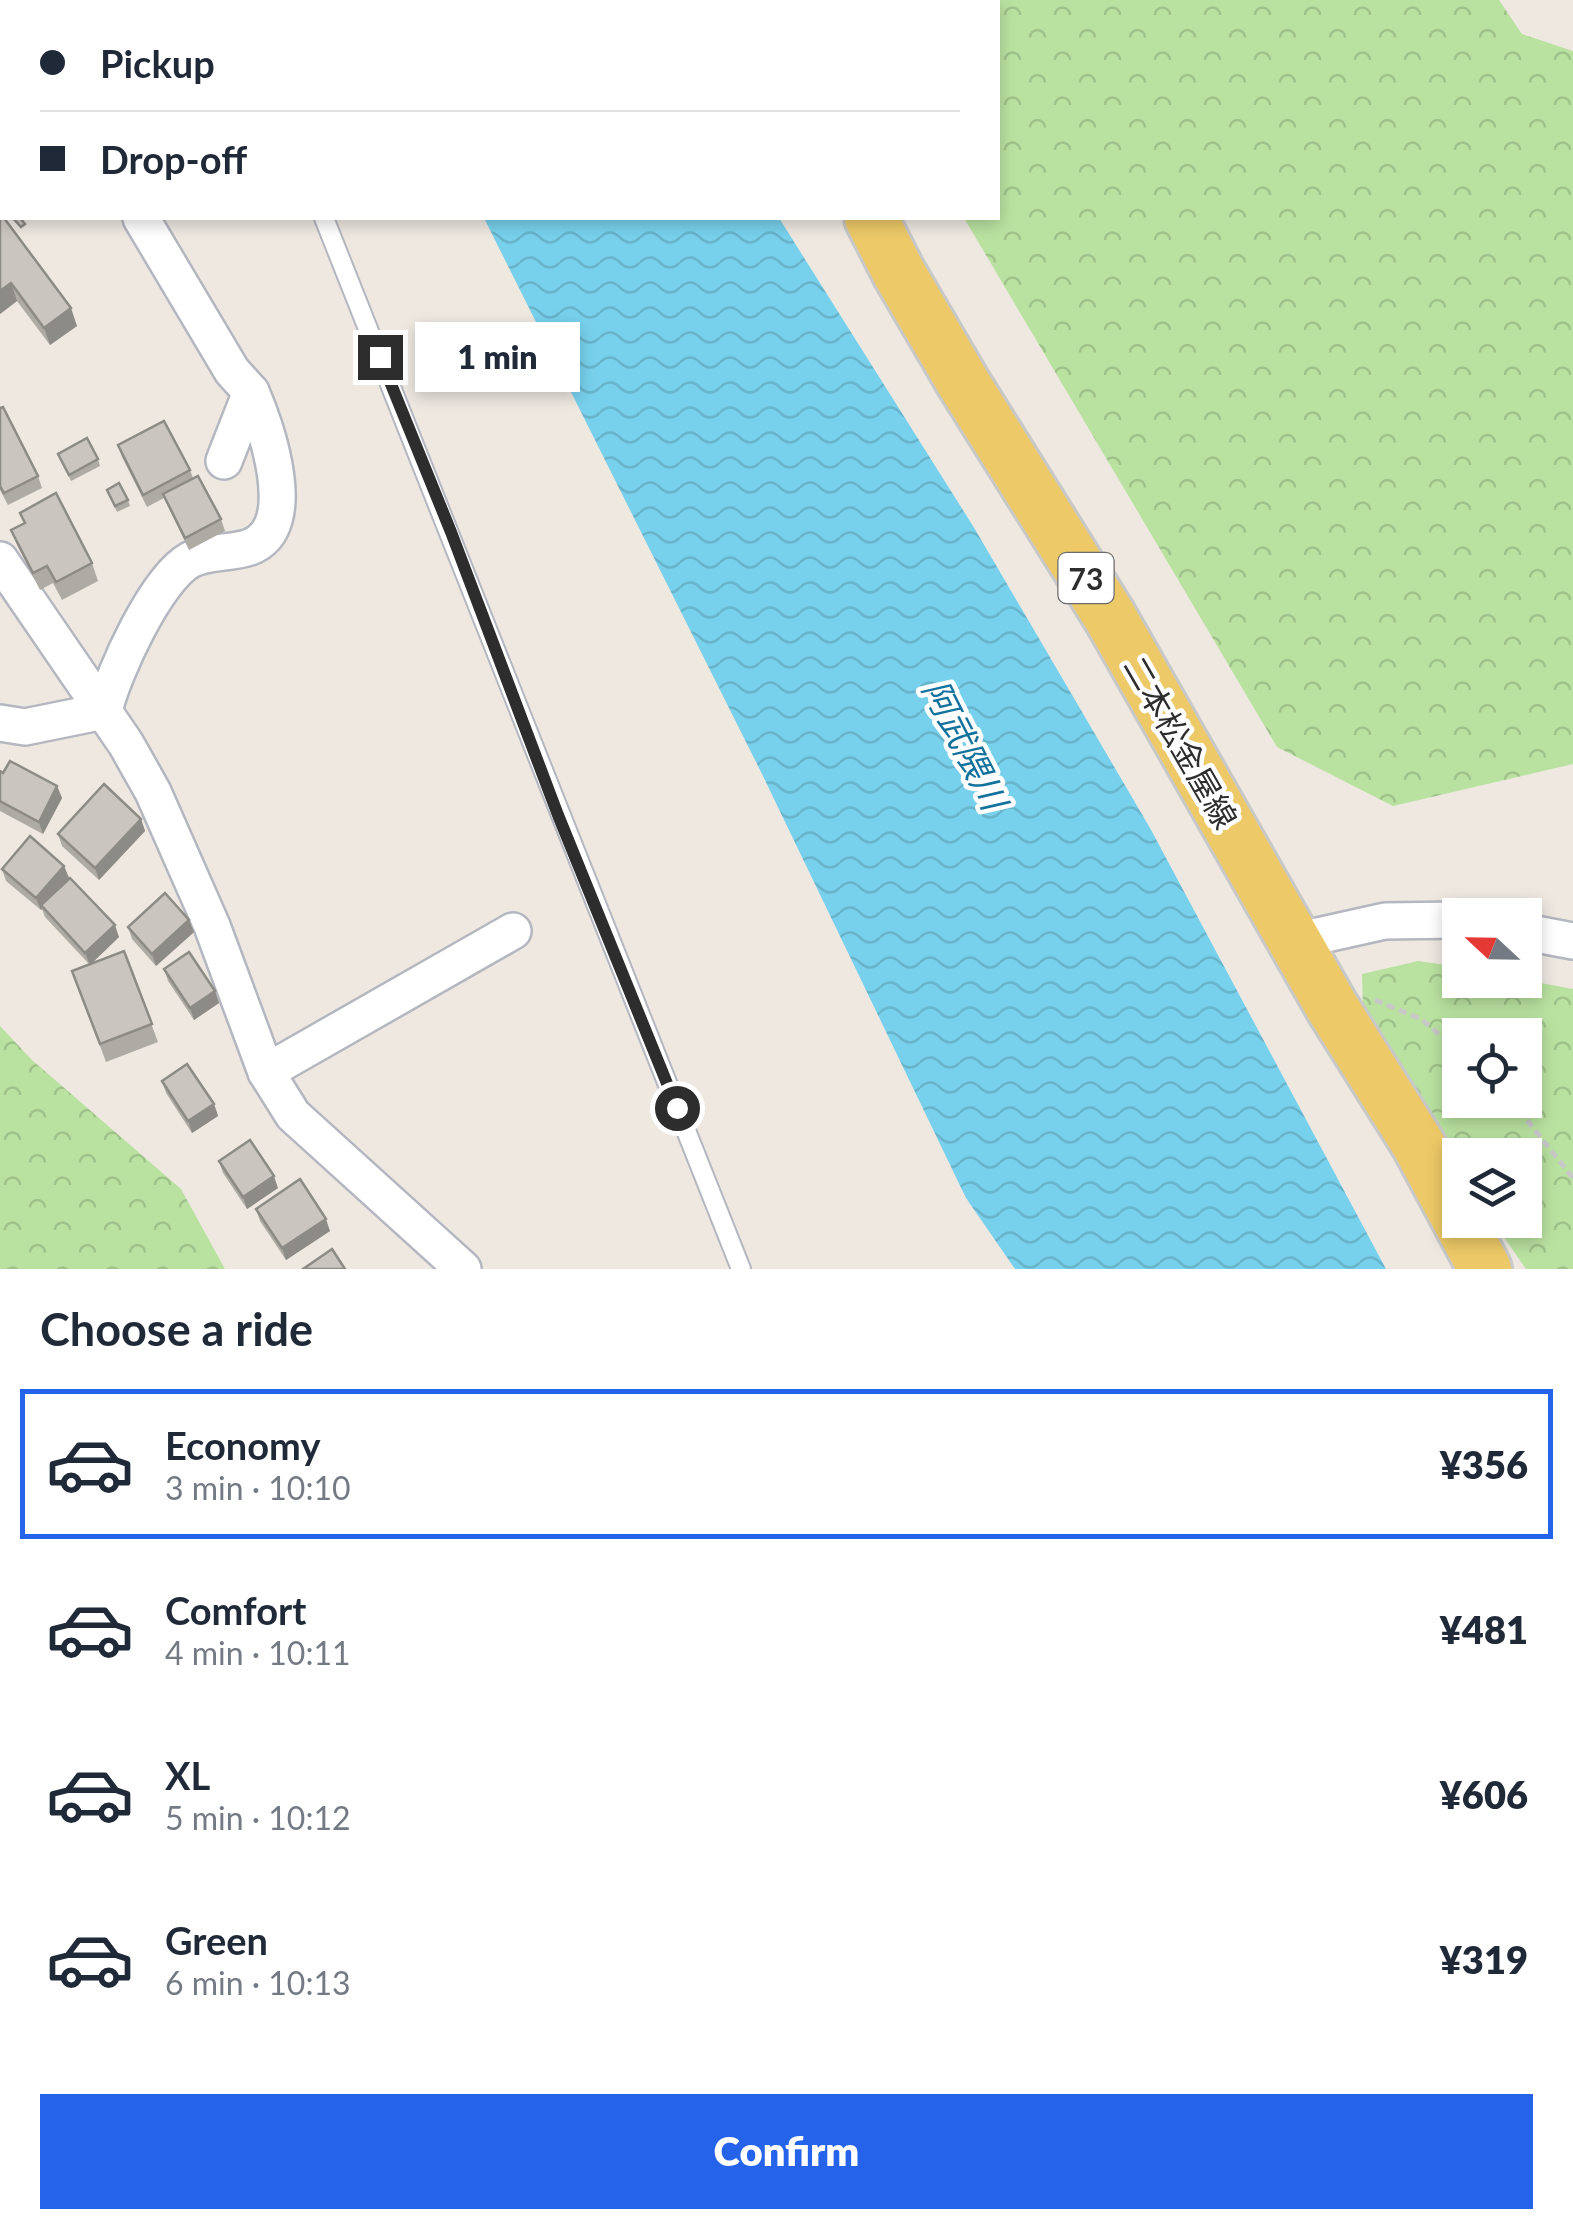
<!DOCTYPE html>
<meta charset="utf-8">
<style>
:root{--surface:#fff;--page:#f6f6f7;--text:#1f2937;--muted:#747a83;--line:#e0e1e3;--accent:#2563eb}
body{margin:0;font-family:Lato,"Noto Sans JP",sans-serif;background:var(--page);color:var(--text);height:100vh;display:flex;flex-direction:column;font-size:38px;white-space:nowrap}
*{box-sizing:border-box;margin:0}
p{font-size:32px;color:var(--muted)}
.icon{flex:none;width:55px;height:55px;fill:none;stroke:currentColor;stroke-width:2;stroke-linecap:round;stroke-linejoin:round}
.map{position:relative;height:1269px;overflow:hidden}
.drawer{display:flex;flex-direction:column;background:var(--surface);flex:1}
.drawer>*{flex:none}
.banner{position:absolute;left:0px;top:0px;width:1000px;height:220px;box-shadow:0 5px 15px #0003;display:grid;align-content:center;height:220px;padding:0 40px;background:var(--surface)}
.needle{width:65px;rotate:292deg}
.controls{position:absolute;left:1442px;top:898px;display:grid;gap:20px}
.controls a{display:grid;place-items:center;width:100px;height:100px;border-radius:0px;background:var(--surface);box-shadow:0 5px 15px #0003;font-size:50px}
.end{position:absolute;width:45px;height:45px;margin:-22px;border:12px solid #2d2d2d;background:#fff;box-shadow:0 0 0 5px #fff}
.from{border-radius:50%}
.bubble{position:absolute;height:70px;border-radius:0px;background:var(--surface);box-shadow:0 5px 15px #0003;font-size:32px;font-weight:800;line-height:70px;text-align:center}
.banner b{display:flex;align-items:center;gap:35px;height:95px;font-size:38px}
.banner b+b{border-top:2px solid var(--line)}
.banner i{width:25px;height:25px;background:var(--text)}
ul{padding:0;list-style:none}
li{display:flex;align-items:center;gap:30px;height:150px;margin:0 20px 15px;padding:0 20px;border:5px solid transparent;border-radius:0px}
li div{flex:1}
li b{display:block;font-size:38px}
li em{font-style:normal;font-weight:800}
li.on{border-color:var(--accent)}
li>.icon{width:90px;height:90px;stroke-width:1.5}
h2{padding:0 40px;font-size:45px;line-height:120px}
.button{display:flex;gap:20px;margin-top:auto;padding:20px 40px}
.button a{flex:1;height:115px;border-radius:0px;background:var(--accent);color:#fff;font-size:40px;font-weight:800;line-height:115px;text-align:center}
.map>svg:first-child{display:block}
</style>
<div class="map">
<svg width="1573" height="1269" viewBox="0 0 1573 1269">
<defs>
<pattern id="forest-crowns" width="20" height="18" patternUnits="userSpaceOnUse" patternTransform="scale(2.5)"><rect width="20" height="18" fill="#b9e2a0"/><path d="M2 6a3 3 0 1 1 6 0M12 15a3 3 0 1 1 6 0" fill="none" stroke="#9fc28a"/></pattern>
<pattern id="water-waves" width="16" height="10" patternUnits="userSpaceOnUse" patternTransform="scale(2.5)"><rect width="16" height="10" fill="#78d1ec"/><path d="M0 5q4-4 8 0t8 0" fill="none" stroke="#68b4cb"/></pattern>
</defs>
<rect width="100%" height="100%" fill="#eee8e1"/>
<g fill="url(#forest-crowns)" fill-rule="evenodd">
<polygon points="912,0 1499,0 1522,34 1573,51 1573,764 1393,806 1277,747 964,218 998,218 998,2"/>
<path d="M1418 961 1460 967V980H1525L1573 989V1269H1526L1492 1220H1525V1155H1460V1173L1363 1012 1362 974ZM1460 1035H1525V1100H1460Z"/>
<polygon points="0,1026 32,1060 181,1189 225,1269 0,1269"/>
</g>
<g fill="url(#water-waves)">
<polygon points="409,0 701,0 701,2 410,2"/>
<polygon points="484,218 779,218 973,526 1150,828 1386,1269 1015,1269 966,1198 762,774"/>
</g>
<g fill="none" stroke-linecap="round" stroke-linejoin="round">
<defs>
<g id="service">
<polyline points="241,0 242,2"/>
<polyline points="324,218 741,1269"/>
</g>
<g id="minor">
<polyline points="0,77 2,78"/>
<polyline points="141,218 232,371 251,392 224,461"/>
<polyline points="0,560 126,744 153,792 212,926 266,1072 293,1115 463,1269"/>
<path d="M0 723 25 727 104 711C113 673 156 579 190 560 209 550 231 554 250 547 302 527 266 427 251 392"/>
<polyline points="1525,932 1573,941"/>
<polyline points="1295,941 1385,921 1460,920"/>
<polyline points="266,1072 513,931"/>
</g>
<g id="primary">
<polyline points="831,2 831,0"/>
<polyline points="871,218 899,273 964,384 1110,617 1332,1007 1418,1144 1485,1269"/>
</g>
</defs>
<use href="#service" stroke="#b4b7c0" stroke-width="22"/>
<use href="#minor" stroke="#b4b7c0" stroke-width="40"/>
<use href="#primary" stroke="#c8c8c8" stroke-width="58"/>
<g stroke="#c8c8c8" stroke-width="5" stroke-dasharray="8 5" stroke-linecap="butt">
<polyline points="1375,1000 1421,1019 1460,1052"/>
<polyline points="1511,1100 1573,1178"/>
</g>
<use href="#service" stroke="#fff" stroke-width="18"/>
<use href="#minor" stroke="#fff" stroke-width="35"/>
<use href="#primary" stroke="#edc967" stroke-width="52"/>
</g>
<g fill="#aeaaa4">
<polygon points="0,212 77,326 50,345 17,301 0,314"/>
<polygon points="0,408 38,476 42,488 8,505 0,490"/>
<polygon points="118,445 190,470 193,478 221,519 225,531 189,550 164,498 147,507 122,457"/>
<polygon points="58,454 98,459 100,466 71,481"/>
<polygon points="107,490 128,500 130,506 117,512"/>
<polygon points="20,513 92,563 98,581 62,600 53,583 40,590 18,547 11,530 24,523"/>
<polygon points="0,771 57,786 62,798 43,834 0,811"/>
<polygon points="141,819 145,831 99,880 62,846 58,834"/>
<polygon points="64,866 69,878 119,937 91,964 124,951 158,1042 106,1062 72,971 89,964 45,917 42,909 41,910 6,881 2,869"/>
<polygon points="128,927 194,932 156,966 132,939"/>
<polygon points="164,969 215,991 219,1003 194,1020 168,981"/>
<polygon points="162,1081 214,1104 218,1116 192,1133 166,1093"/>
<polygon points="219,1161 278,1188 247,1209 223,1173"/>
<polygon points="256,1209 330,1231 286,1260 260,1221"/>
</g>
<g fill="#8d8b86">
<polygon points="11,283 17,301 0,314 0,291"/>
<polygon points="71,308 77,326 50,345 44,328"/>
<polygon points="57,786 62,798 43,834 39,822"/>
<polygon points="141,819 145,831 99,880 95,868"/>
<polygon points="64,866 69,878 41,905 42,909 41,910 36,898"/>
<polygon points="189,920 194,932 156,966 152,954"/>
<polygon points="115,925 119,937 90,965 85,953"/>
<polygon points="215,991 219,1003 194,1020 190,1008"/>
<polygon points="214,1104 218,1116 192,1133 188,1121"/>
<polygon points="274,1176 278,1188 247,1209 243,1197"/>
<polygon points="326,1219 330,1231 286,1260 282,1248"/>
</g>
<g fill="#cac6bf" stroke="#8d8b86" stroke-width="2.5">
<polygon points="2,127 2,178 0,175 0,129"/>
<polygon points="0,212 2,218 4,218 71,308 44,328 11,283 0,291"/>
<polygon points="13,218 20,218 25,224 21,227"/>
<polygon points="3,407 38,476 4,493 0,486 0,408"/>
<polygon points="164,421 190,470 143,495 118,445"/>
<polygon points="87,438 98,459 69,475 58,454"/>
<polygon points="198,476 221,519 185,538 163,494"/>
<polygon points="119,483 128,500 115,506 107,490"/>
<polygon points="56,493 92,563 56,582 47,566 33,573 11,530 25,523 20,513"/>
<polygon points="10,761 57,786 39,822 0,801 0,771 3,773"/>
<polygon points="104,784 141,819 95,868 58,834"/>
<polygon points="30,836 64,866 36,898 2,869"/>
<polygon points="70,878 115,925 85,953 41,905"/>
<polygon points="165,893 189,920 152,954 128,927"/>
<polygon points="124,951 152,1024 100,1044 72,971"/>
<polygon points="189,952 215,991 190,1008 164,969"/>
<polygon points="187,1064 214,1104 188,1121 162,1081"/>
<polygon points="250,1140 274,1176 243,1197 219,1161"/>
<polygon points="300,1179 326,1219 282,1248 256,1209"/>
<polygon points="332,1249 345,1269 303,1269"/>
</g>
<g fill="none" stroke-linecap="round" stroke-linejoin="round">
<polyline stroke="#2d2d2d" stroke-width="12" points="380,357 451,532 558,815 677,1108"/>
</g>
<g text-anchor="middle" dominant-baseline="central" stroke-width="9" stroke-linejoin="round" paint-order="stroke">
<rect fill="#fff" stroke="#6c6c6c" stroke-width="2.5" x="1058.5" y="553" width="55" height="50" rx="8"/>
<g font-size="30" font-weight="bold" fill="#2d2d2d">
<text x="1086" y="578">73</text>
</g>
<g font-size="32" fill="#2d2d2d" stroke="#fff">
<text transform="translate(1181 742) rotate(60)">二本松金屋線</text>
</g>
<g font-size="35" font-style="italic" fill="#12729d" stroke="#fff">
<text transform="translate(966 744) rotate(63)">阿武隈川</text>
</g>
</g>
</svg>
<div class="controls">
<a><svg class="needle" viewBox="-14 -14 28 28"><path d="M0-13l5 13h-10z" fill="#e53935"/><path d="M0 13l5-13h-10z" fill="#747a83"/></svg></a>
<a><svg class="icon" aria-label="locate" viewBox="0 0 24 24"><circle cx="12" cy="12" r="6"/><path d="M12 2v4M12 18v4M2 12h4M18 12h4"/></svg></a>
<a><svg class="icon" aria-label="layers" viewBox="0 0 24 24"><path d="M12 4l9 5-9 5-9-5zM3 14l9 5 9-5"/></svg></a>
</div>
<i class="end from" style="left:677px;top:1108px"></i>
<i class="end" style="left:380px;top:357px"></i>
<div class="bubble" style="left:415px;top:322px;width:165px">1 min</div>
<div class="banner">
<b><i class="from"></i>Pickup</b>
<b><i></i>Drop-off</b>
</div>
</div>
<section class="drawer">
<h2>Choose a ride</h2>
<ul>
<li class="on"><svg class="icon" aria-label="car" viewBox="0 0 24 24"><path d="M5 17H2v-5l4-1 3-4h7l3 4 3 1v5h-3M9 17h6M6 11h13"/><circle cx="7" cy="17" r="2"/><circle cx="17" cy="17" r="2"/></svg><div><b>Economy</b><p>3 min · 10:10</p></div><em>¥356</em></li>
<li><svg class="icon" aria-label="car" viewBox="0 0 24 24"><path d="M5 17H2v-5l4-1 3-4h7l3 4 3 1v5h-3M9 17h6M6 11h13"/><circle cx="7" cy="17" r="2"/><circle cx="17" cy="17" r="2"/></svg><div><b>Comfort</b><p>4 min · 10:11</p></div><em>¥481</em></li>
<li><svg class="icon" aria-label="car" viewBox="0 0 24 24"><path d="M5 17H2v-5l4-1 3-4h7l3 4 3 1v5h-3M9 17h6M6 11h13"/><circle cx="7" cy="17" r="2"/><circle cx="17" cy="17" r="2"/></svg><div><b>XL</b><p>5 min · 10:12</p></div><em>¥606</em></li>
<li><svg class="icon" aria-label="car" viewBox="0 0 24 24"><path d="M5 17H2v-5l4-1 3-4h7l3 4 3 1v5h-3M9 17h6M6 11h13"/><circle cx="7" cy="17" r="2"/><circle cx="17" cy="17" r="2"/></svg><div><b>Green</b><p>6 min · 10:13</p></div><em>¥319</em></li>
</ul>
<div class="button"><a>Confirm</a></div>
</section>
